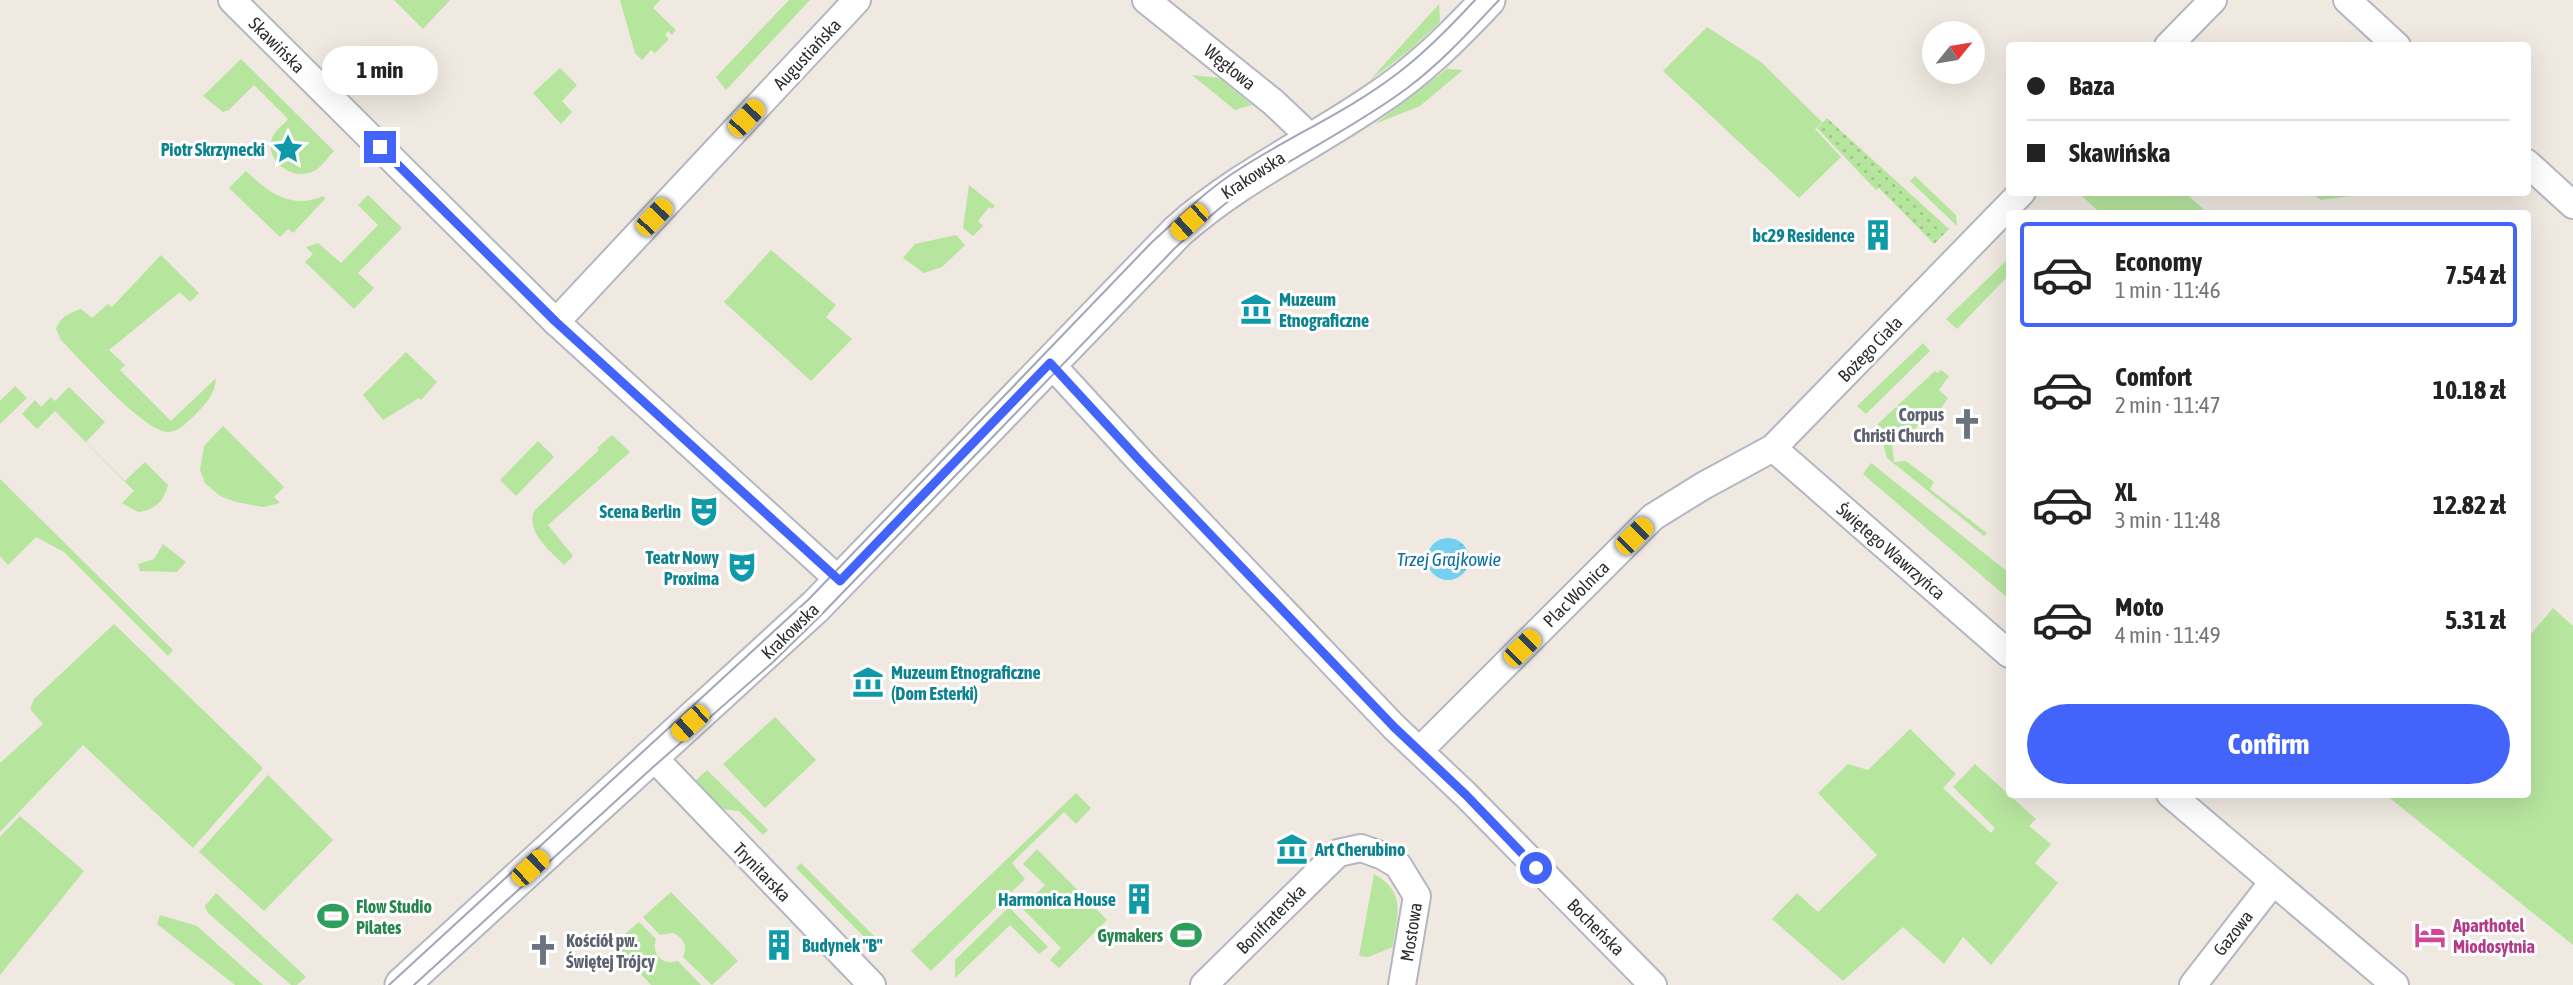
<!DOCTYPE html>
<meta charset="utf-8">
<style>
:root{--surface:#fff;--page:#f6f6f6;--text:#222;--muted:#767676;--line:#e0e0e0;--accent:#4264fb}
body{margin:0;font-family:"Asap Condensed",sans-serif;background:var(--page);color:var(--text);height:100vh;display:flex;flex-direction:column;font-size:26px;white-space:nowrap}
*{box-sizing:border-box;margin:0}
p{font-size:23px;color:var(--muted)}
.icon{flex:none;width:38px;height:38px;fill:none;stroke:currentColor;stroke-width:2;stroke-linecap:round;stroke-linejoin:round}
.map{position:relative;flex:1;overflow:hidden}
.drawer{position:absolute;left:2006px;top:210px;width:525px;height:588px;display:flex;flex-direction:column;background:var(--surface);border-radius:7px;box-shadow:0 7px 28px #0002}
.drawer>*{flex:none}
.hud{position:absolute;left:2006px;top:42px;width:525px;height:154px;border-radius:7px;box-shadow:0 7px 28px #0002;display:grid;align-content:center;height:154px;padding:0 21px;background:var(--surface)}
.needle{width:46px;rotate:60deg}
.tools{position:absolute;left:1922px;top:21px;display:grid;gap:14px}
.tools a{display:grid;place-items:center;width:63px;height:63px;border-radius:50%;background:var(--surface);box-shadow:0 7px 28px #0002;font-size:35px}
.end{position:absolute;width:32px;height:32px;margin:-16px;border:9px solid #4264fb;background:#fff;box-shadow:0 0 0 4px #fff}
.from{border-radius:50%}
.bubble{position:absolute;height:49px;border-radius:24px;background:var(--surface);box-shadow:0 7px 28px #0002;font-size:23px;font-weight:700;line-height:49px;text-align:center}
.car{position:absolute;width:21px;height:42px;margin:-21px -10px;border-radius:9px;box-shadow:0 0 5px 2px #0007;background:linear-gradient(#f5c518 24%,#345 0 40%,#f5c518 0 76%,#345 0 86%,#f5c518 0)}
.hud b{display:flex;align-items:center;gap:24px;height:66px;font-size:26px}
.hud b+b{border-top:2px solid var(--line)}
.hud i{width:18px;height:18px;background:var(--text)}
ul{padding:12px 0 0;list-style:none}
li{display:flex;align-items:center;gap:21px;height:105px;margin:0 14px 10px;padding:0 7px;border:4px solid transparent;border-radius:7px}
li div{flex:1}
li b{display:block;font-size:26px}
li em{font-style:normal;font-weight:700}
li.active{border-color:var(--accent)}
li>.icon{width:63px;height:63px;stroke-width:1.5}
.primary-button{display:flex;gap:14px;margin-top:auto;padding:14px 21px}
.primary-button a{flex:1;height:80px;border-radius:42px;background:var(--accent);color:#fff;font-size:28px;font-weight:700;line-height:80px;text-align:center}
.map>svg:first-child{display:block}
</style>
<div class="map">
<svg width="2573" height="985" viewBox="0 0 2573 985">
<defs>
<pattern id="park-dots" width="8" height="8" patternUnits="userSpaceOnUse" patternTransform="scale(1.75)"><rect width="8" height="8" fill="#b6e59e"/><path d="M2 2h.1M6 6h.1" fill="none" stroke="#9dc588" stroke-width="1.8" stroke-linecap="round"/></pattern>
<pattern id="water-ripples" width="26" height="14" patternUnits="userSpaceOnUse" patternTransform="scale(1.75)"><rect width="26" height="14" fill="#75cff0"/><path d="M2 4q2-2 4 0t4 0M15 11q2-2 4 0t4 0" fill="none" stroke="#66b2ce"/></pattern>
</defs>
<rect width="100%" height="100%" fill="#efe9e1"/>
<g fill="#b6e59e">
<polygon points="394,0 450,0 423,29"/>
<polygon points="620,0 660,0 653,8 676,30 672,35 668,31 665,35 669,39 655,53 651,50 642,60 635,53"/>
<polygon points="789,0 810,0 726,90 716,77"/>
<polygon points="1439,4 1440,22 1410,50 1370,80"/>
<polygon points="1707,27 1761,62 1822,122 1815,129 1841,157 1799,198 1663,71"/>
<path d="M241 59 334 151C328 157 322 167 314 171 293 182 262 160 273 136 276 130 284 124 288 119L254 85 229 110 223 112 203 96Z"/>
<polygon points="560,68 577,85 562,101 572,112 561,124 533,93"/>
<polygon points="1447,69 1463,70 1420,106 1375,124"/>
<polygon points="1192,75 1219,78 1252,105 1235,110"/>
<path d="M246 171C268 192 291 210 323 196L325 199 293 233 288 229 280 237 229 188Z"/>
<polygon points="1915,176 1956,215 1957,226 1910,181"/>
<polygon points="969,185 995,206 992,209 989,207 978,221 983,226 973,236 963,228"/>
<polygon points="2079,193 2185,193 2208,213 2095,213 2097,210"/>
<polygon points="2312,193 2372,193 2321,200"/>
<polygon points="368,195 402,228 358,273 374,288 354,309 305,262 313,254 306,247 318,243 341,263 378,225 358,205"/>
<polygon points="956,235 965,245 942,267 924,273 903,258 915,244"/>
<polygon points="771,250 836,305 826,317 852,339 811,381 724,302"/>
<path d="M161 255 199 293 190 302 180 292 109 350 125 365 120 370 171 421 216 378C215 395 206 403 195 415 187 422 179 432 168 432 144 432 80 359 61 340L56 329C60 317 69 313 81 309L92 318 108 304 112 307Z"/>
<polygon points="2009,258 2009,275 1957,329 1946,319"/>
<polygon points="1923,343 1930,351 1866,414 1857,406"/>
<polygon points="406,352 437,382 421,400 419,398 383,420 363,395"/>
<polygon points="1941,370 1949,376 1939,390 1948,398 1937,414 1919,416 1919,424 1905,441 1892,443 1894,462 1906,461 1934,482 1930,489 1987,533 1984,536 1887,458 1878,424 1896,407 1898,408 1898,405 1935,371 1937,373"/>
<polygon points="15,386 27,398 0,424 0,401"/>
<path d="M69 387 105 422 86 442 125 481 145 462 168 485C164 501 155 510 138 512L122 503 134 491 55 411 37 429 22 414 35 400 41 407 51 397 55 401Z"/>
<polygon points="223,426 284,487 274,497 280,503 263,507 236,502 220,496 205,483 200,470 204,446"/>
<path d="M612 435 630 452 548 525 573 556 564 565C550 550 526 533 534 511L599 450 597 448Z"/>
<polygon points="538,441 554,457 516,496 500,480"/>
<polygon points="1871,463 2009,573 2009,599 1863,474"/>
<polygon points="0,479 173,650 168,656 64,552 36,537 8,565 0,556"/>
<polygon points="163,544 186,562 177,572 140,571 138,564 154,559"/>
<polygon points="2553,608 2573,626 2573,945 2386,795 2527,794 2527,639"/>
<polygon points="114,624 263,768 193,848 83,745 0,832 0,763 43,724 30,709 34,699"/>
<polygon points="775,717 816,760 765,808 723,764"/>
<polygon points="1910,729 1956,774 1943,788 1991,833 1995,828 1953,787 1975,764 2036,819 2029,826 2051,844 2035,863 2058,883 1991,965 1963,937 1944,964 1903,927 1843,981 1772,919 1797,893 1818,912 1877,855 1818,793 1848,764 1868,770"/>
<polygon points="707,770 768,830 763,835 739,811 721,809 695,781"/>
<polygon points="268,775 333,840 264,911 199,852"/>
<polygon points="1076,793 1091,808 1076,824 1064,812 1012,863 1025,879 931,971 911,951"/>
<polygon points="20,816 84,871 0,975 0,837"/>
<polygon points="1037,849 1107,920 1059,968 1050,960 1061,948 1022,908 1045,885 1023,864"/>
<polygon points="801,863 877,939 871,944 796,868"/>
<path d="M1374 874C1407 892 1397 916 1393 947L1368 957 1359 956Z"/>
<path d="M671 892 738 961 712 985 683 957C688 947 684 938 673 933L660 935 643 917Z"/>
<polygon points="216,893 306,977 297,985 291,985 208,913 205,906"/>
<polygon points="1009,907 1048,947 1039,954 1010,925 955,978 955,960"/>
<polygon points="160,915 197,926 263,985 235,985 157,924"/>
<path d="M639 922 656 939C651 954 662 966 678 961L701 985H651L613 944Z"/>
</g>
<polygon fill="url(#park-dots)" points="1827,118 1949,229 1934,244 1879,188 1876,190 1817,128"/>
<circle fill="url(#water-ripples)" cx="1448" cy="559" r="21"/>
<g fill="none" stroke-linecap="round" stroke-linejoin="round">
<defs>
<g id="minor">
<polyline points="232,0 556,322 840,581"/>
<polyline points="1146,0 1273,102 1311,138"/>
<polyline points="2347,0 2397,46"/>
<polyline points="2168,46 2213,0"/>
<polyline points="2527,163 2573,205"/>
<polyline points="556,322 857,0"/>
<polyline points="1050,363 1142,463 1394,727 1466,795 1653,985"/>
<polyline points="1773,448 2009,654"/>
<polyline points="1420,750 1653,517 1703,486 1773,448 2022,192"/>
<polyline points="653,757 872,985"/>
<polyline points="2170,794 2395,985"/>
<polyline points="1204,985 1338,853 1361,848 1383,856 1398,865 1417,896 1402,985"/>
<polyline points="2193,985 2273,882"/>
</g>
<path id="tertiary" d="M402 985 816 606 1178 231C1240 176 1308 146 1375 100 1418 72 1453 37 1488 0"/>
</defs>
<use href="#minor" stroke="#b4b7c1" stroke-width="30"/>
<use href="#tertiary" stroke="#b4b7c1" stroke-width="37"/>
<use href="#minor" stroke="#fff" stroke-width="26"/>
<use href="#tertiary" stroke="#fff" stroke-width="33"/>
<g stroke="#a3a6b8" stroke-width="2">
<path d="M389 985 809 599 1152 242C1180 217 1206 190 1238 170 1290 136 1349 111 1398 73 1427 51 1451 26 1475 0"/>
<path d="M414 985 652 768 772 663 823 613 1174 249C1197 228 1221 205 1247 188 1300 153 1356 126 1406 89 1441 63 1470 31 1499 0"/>
</g>
</g>
<g fill="none" stroke-linecap="round" stroke-linejoin="round">
<polyline stroke="#4264fb" stroke-width="9" points="380,147 556,322 840,581 1050,363 1142,463 1394,727 1466,795 1536,868"/>
</g>
<defs>
<symbol id="sight-bare" viewBox="-9 -9 18 18"><path d="M0-6L1.8-2.2L6-1.7L2.9 1.2L3.7 5.4L0 3.3L-3.7 5.4L-2.9 1.2L-6-1.7L-1.8-2.2Z" fill="#0f9aa8" stroke="#fff" stroke-width="2.5" paint-order="stroke"/></symbol>
<symbol id="building-bare" viewBox="-9 -9 18 18"><path d="M-4-6H4V6H1V3H-1V6H-4ZM-2.5-4.3h1.7v1.8h-1.7ZM.8-4.3h1.7v1.8H.8ZM-2.5-1h1.7V.8h-1.7ZM.8-1h1.7V.8H.8Z" fill="#0f9aa8" stroke="#fff" stroke-width="2.5" paint-order="stroke"/></symbol>
<symbol id="museum-bare" viewBox="-9 -9 18 18"><path d="M0-6L6-3V-2H-6V-3ZM-5-1h2V3h-2ZM-1-1h2V3h-2ZM3-1h2V3H3ZM-6 4H6V6H-6Z" fill="#0f9aa8" stroke="#fff" stroke-width="2.5" paint-order="stroke"/></symbol>
<symbol id="church-bare" viewBox="-9 -9 18 18"><path d="M-1.2-6h2.4v3.5h3.3v2.4h-3.3V6h-2.4V-.1h-3.3v-2.4h3.3Z" fill="#6b7280" stroke="#fff" stroke-width="2.5" paint-order="stroke"/></symbol>
<symbol id="theatre-bare" viewBox="-9 -9 18 18"><path d="M-5-5.5Q0-4 5-5.5V0Q5 5 0 6Q-5 5-5 0ZM-3.3-2.5H-1v1.5H-3.3ZM1-2.5H3.3v1.5H1ZM-2.8 1Q0 5.5 2.8 1Z" fill="#0f9aa8" stroke="#fff" stroke-width="2.5" paint-order="stroke"/></symbol>
<symbol id="stadium-bare" viewBox="-9 -9 18 18"><path d="M0-5a6.5 5 0 1 0 0 10a6.5 5 0 1 0 0-10ZM-3.5-1.8h7v3.6h-7Z" fill="#2e9e5b" stroke="#fff" stroke-width="2.5" paint-order="stroke"/></symbol>
<symbol id="hotel-bare" viewBox="-9 -9 18 18"><path d="M-6-4.5h1.5V1H6V5H4.5V3h-9V5H-6ZM-4 0a1.8 1.8 0 1 1 3.6 0ZM.5 0V-2.5h3Q6-2.5 6 0Z" fill="#d1479c" stroke="#fff" stroke-width="2.5" paint-order="stroke"/></symbol>
</defs>
<g fill-rule="evenodd">
<use href="#sight-bare" x="266" y="127" width="44" height="44"/>
<use href="#building-bare" x="1856" y="213" width="44" height="44"/>
<use href="#museum-bare" x="1234" y="287" width="44" height="44"/>
<use href="#church-bare" x="1945" y="402" width="44" height="44"/>
<use href="#theatre-bare" x="682" y="489" width="44" height="44"/>
<use href="#theatre-bare" x="720" y="545" width="44" height="44"/>
<use href="#museum-bare" x="846" y="660" width="44" height="44"/>
<use href="#museum-bare" x="1270" y="827" width="44" height="44"/>
<use href="#building-bare" x="1117" y="877" width="44" height="44"/>
<use href="#stadium-bare" x="311" y="894" width="44" height="44"/>
<use href="#stadium-bare" x="1164" y="913" width="44" height="44"/>
<use href="#hotel-bare" x="2408" y="913" width="44" height="44"/>
<use href="#building-bare" x="757" y="923" width="44" height="44"/>
<use href="#church-bare" x="521" y="928" width="44" height="44"/>
</g>
<g text-anchor="middle" dominant-baseline="central" stroke-width="6" stroke-linejoin="round" paint-order="stroke">
<g font-size="18" fill="#2e2e2e" stroke="#fff">
<text transform="translate(277 45) rotate(45)">Skawińska</text>
<text transform="translate(807 54) rotate(-47)">Augustiańska</text>
<text transform="translate(1230 67) rotate(39)">Węgłowa</text>
<text transform="translate(1253 175) rotate(-33)">Krakowska</text>
<text transform="translate(1870 349) rotate(-46)">Bożego Ciała</text>
<text transform="translate(1891 551) rotate(41)">Świętego Wawrzyńca</text>
<text transform="translate(1576 594) rotate(-45)">Plac Wolnica</text>
<text transform="translate(790 631) rotate(-44)">Krakowska</text>
<text transform="translate(762 872) rotate(46)">Trynitarska</text>
<text transform="translate(1271 919) rotate(-45)">Bonifraterska</text>
<text transform="translate(1596 927) rotate(45)">Bocheńska</text>
<text transform="translate(1411 932) rotate(-81)">Mostowa</text>
<text transform="translate(2233 933) rotate(-52)">Gazowa</text>
</g>
<g font-size="18" font-weight="bold" fill="#0d838f" stroke="#fff" text-anchor="end">
<text x="265" y="149">Piotr Skrzynecki</text>
<text x="1855" y="235">bc29 Residence</text>
<text x="1279" y="299" text-anchor="start">Muzeum<tspan x="1279" dy="21">Etnograficzne</tspan></text>
<text x="681" y="511">Scena Berlin</text>
<text x="719" y="557">Teatr Nowy<tspan x="719" dy="21">Proxima</tspan></text>
<text x="891" y="672" text-anchor="start">Muzeum Etnograficzne<tspan x="891" dy="21">(Dom Esterki)</tspan></text>
<text x="1315" y="849" text-anchor="start">Art Cherubino</text>
<text x="1116" y="899">Harmonica House</text>
<text x="802" y="945" text-anchor="start">Budynek "B"</text>
</g>
<g font-size="18" font-weight="bold" fill="#5b616d" stroke="#fff" text-anchor="end">
<text x="1944" y="414">Corpus<tspan x="1944" dy="21">Christi Church</tspan></text>
<text x="566" y="940" text-anchor="start">Kościół pw.<tspan x="566" dy="21">Świętej Trójcy</tspan></text>
</g>
<g font-size="18" font-weight="bold" fill="#27864d" stroke="#fff" text-anchor="start">
<text x="356" y="906">Flow Studio<tspan x="356" dy="21">Pilates</tspan></text>
<text x="1163" y="935" text-anchor="end">Gymakers</text>
</g>
<g font-size="18" font-weight="bold" fill="#b23c85" stroke="#fff" text-anchor="start">
<text x="2453" y="925">Aparthotel<tspan x="2453" dy="21">Miodosytnia</tspan></text>
</g>
<g font-size="19" font-style="italic" fill="#0d6fa3" stroke="#fff">
<text x="1449" y="559">Trzej Grajkowie</text>
</g>
</g>
</svg>
<div class="tools">
<a><svg class="needle" viewBox="-14 -14 28 28"><path d="M0-13l5 13h-10z" fill="#e53935"/><path d="M0 13l5-13h-10z" fill="#767676"/></svg></a>
</div>
<i class="end from" style="left:1536px;top:868px"></i>
<i class="end" style="left:380px;top:147px"></i>
<div class="bubble" style="left:322px;top:46px;width:116px">1 min</div>
<i class="car" style="left:746px;top:118px;rotate:43deg"></i>
<i class="car" style="left:654px;top:217px;rotate:43deg"></i>
<i class="car" style="left:1189px;top:222px;rotate:228deg"></i>
<i class="car" style="left:1634px;top:536px;rotate:45deg"></i>
<i class="car" style="left:1522px;top:648px;rotate:45deg"></i>
<i class="car" style="left:690px;top:723px;rotate:228deg"></i>
<i class="car" style="left:530px;top:868px;rotate:47deg"></i>
<div class="hud">
<b><i class="from"></i>Baza</b>
<b><i></i>Skawińska</b>
</div>
<section class="drawer">
<ul>
<li class="active"><svg class="icon" aria-label="car" viewBox="0 0 24 24"><path d="M5 17H2v-5l4-1 3-4h7l3 4 3 1v5h-3M9 17h6M6 11h13"/><circle cx="7" cy="17" r="2"/><circle cx="17" cy="17" r="2"/></svg><div><b>Economy</b><p>1 min · 11:46</p></div><em>7.54 zł</em></li>
<li><svg class="icon" aria-label="car" viewBox="0 0 24 24"><path d="M5 17H2v-5l4-1 3-4h7l3 4 3 1v5h-3M9 17h6M6 11h13"/><circle cx="7" cy="17" r="2"/><circle cx="17" cy="17" r="2"/></svg><div><b>Comfort</b><p>2 min · 11:47</p></div><em>10.18 zł</em></li>
<li><svg class="icon" aria-label="car" viewBox="0 0 24 24"><path d="M5 17H2v-5l4-1 3-4h7l3 4 3 1v5h-3M9 17h6M6 11h13"/><circle cx="7" cy="17" r="2"/><circle cx="17" cy="17" r="2"/></svg><div><b>XL</b><p>3 min · 11:48</p></div><em>12.82 zł</em></li>
<li><svg class="icon" aria-label="car" viewBox="0 0 24 24"><path d="M5 17H2v-5l4-1 3-4h7l3 4 3 1v5h-3M9 17h6M6 11h13"/><circle cx="7" cy="17" r="2"/><circle cx="17" cy="17" r="2"/></svg><div><b>Moto</b><p>4 min · 11:49</p></div><em>5.31 zł</em></li>
</ul>
<div class="primary-button"><a>Confirm</a></div>
</section>
</div>
